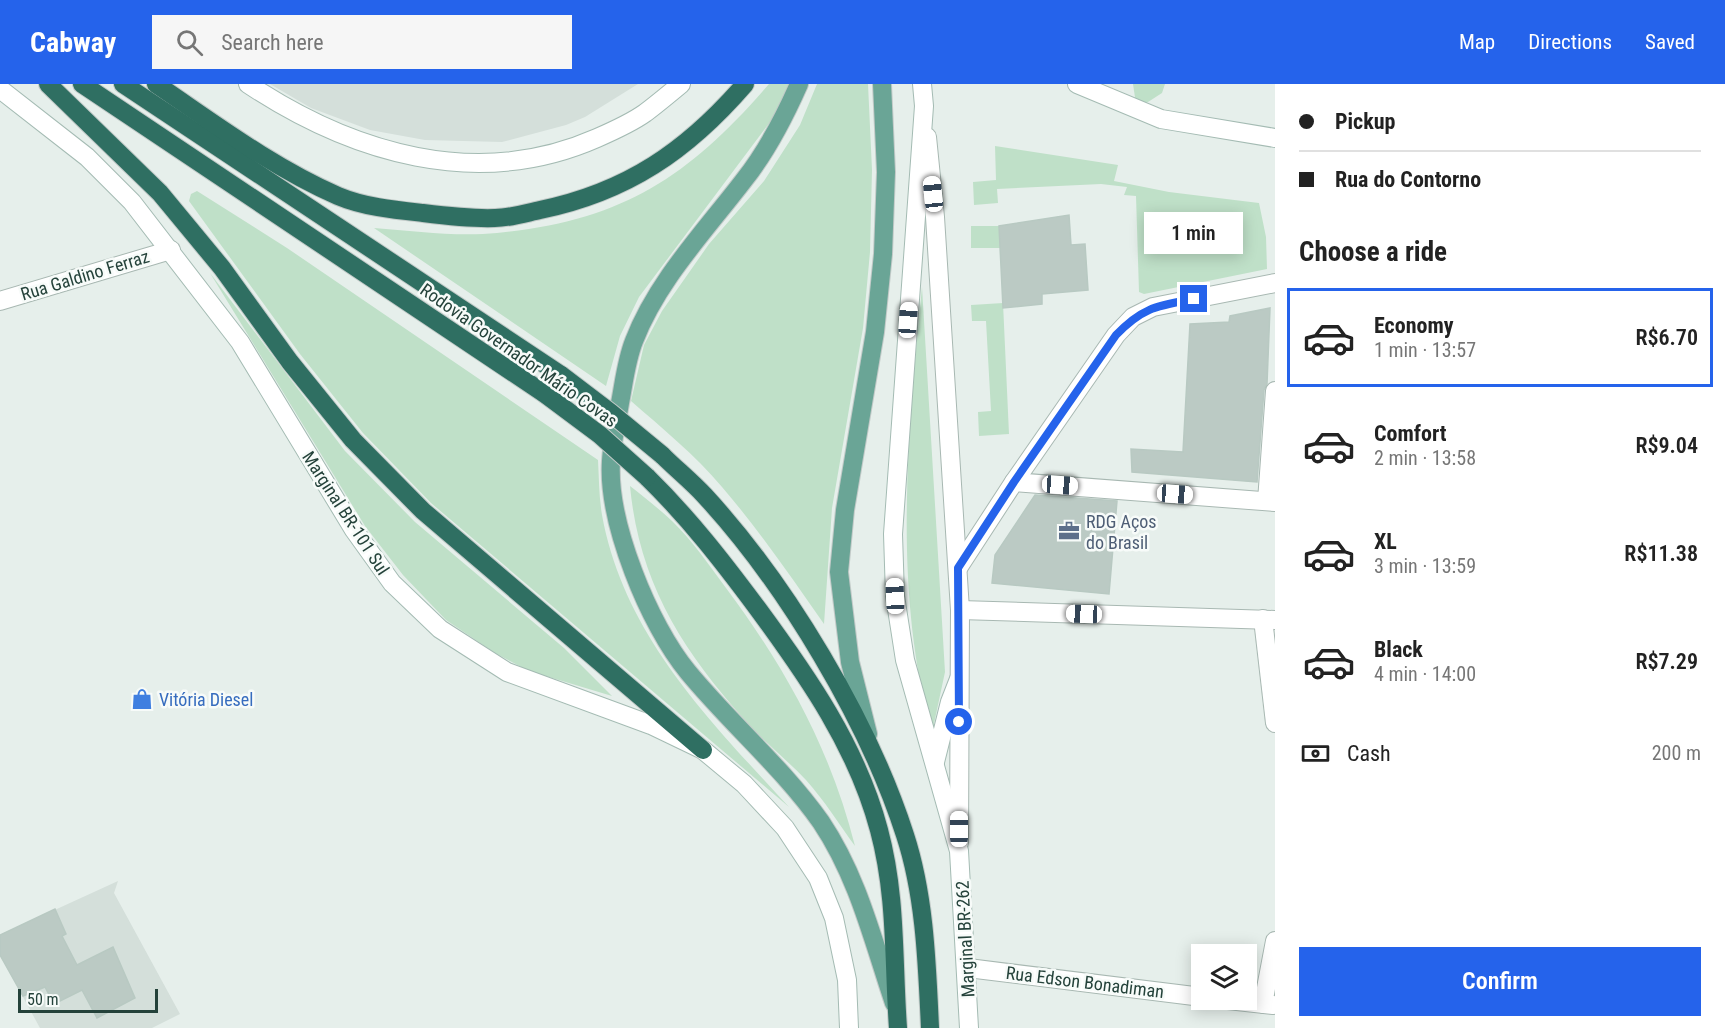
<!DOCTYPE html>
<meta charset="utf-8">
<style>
:root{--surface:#fff;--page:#f6f6f6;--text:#222;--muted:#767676;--line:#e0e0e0;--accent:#2563eb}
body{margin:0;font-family:"Roboto Condensed",sans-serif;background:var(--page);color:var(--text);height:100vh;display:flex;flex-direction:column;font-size:22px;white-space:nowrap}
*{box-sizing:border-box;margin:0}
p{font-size:20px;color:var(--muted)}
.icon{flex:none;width:33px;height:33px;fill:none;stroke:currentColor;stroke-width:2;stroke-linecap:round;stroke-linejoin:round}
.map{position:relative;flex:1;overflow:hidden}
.side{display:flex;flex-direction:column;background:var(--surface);width:450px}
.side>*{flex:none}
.top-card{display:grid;align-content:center;height:132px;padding:0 24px;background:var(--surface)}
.fabs{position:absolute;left:1191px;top:860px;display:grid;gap:12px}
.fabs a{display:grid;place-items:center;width:66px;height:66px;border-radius:0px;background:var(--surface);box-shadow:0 3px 15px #0003;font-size:30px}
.scale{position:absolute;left:18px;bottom:15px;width:140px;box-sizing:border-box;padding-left:6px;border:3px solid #24423a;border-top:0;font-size:16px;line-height:21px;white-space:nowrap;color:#24423a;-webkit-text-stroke:4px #f7fbf9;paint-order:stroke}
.end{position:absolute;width:27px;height:27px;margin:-14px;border:8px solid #2563eb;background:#fff;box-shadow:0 0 0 3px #fff}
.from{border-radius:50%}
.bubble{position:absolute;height:42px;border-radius:0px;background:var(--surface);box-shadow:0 3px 15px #0003;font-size:20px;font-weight:600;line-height:42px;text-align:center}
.car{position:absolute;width:18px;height:36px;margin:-18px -9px;border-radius:8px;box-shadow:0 0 4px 2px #0007;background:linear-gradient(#fff 24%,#345 0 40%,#fff 0 76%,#345 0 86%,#fff 0)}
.top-card b{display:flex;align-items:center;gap:21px;height:57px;font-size:22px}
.top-card b+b{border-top:2px solid var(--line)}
.top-card i{width:15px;height:15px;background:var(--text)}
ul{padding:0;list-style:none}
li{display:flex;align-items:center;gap:18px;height:99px;margin:0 12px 9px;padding:0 12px;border:3px solid transparent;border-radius:0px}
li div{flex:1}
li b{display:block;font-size:22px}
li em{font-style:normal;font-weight:600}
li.active{border-color:var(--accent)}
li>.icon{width:54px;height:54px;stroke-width:1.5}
h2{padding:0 24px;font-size:27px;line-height:72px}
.pay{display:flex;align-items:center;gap:15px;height:66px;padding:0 24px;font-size:22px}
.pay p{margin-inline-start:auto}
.button{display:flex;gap:12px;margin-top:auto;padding:12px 24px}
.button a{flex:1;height:69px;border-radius:0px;background:var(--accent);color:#fff;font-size:24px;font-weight:600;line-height:69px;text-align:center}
header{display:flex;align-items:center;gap:36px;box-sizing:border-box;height:84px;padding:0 30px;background:var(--accent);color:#fff}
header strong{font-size:28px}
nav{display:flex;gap:33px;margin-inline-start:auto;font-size:21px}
.search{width:420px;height:54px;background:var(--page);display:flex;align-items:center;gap:15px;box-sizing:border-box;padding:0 21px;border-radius:0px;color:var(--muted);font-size:22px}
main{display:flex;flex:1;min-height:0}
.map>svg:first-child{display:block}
</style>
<header>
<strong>Cabway</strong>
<div class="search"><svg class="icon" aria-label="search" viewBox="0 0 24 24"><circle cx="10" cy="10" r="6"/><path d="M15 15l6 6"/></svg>Search here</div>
<nav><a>Map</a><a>Directions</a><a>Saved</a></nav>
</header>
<main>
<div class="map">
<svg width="1275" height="944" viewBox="0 0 1275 944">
<rect width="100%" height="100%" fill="#e6efeb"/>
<g fill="#d4dfda">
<polygon points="270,0 638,0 585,33 566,41 502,58 425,56 370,46 311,24"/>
<polygon points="118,797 114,809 180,930 152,944 40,944 0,871 0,851"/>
</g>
<g fill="#bfe0c8">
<path d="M769 0H789L776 30 639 213 620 252 606 302 374 144C415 147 457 153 497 149 622 137 689 93 769 0Z"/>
<path d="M817 0H868L872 86 870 168 863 244 832 424 824 540C791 493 759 446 722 403 695 371 662 344 631 317L644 261 662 227 709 160 764 97 800 41Z"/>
<polygon points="1133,0 1165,0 1162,9 1148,18 1136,20"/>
<polygon points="995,62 1118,81 1114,97 1169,108 1259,119 1266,153 1267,185 1144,210 1139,208 1136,112 1124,111 1127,103 1101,100 997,105 998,119 974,121 973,98 996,96"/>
<path d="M197 107 287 164 598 376C599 394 599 413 602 431 624 552 710 637 789 723L431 419 363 349 300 270 189 117 191 110Z"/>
<polygon points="971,142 999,142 1000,164 971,164"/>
<polygon points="210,189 345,367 415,438 564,564 612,612 529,587 495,569 446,536 403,491 365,442"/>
<path d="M922 203 945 588 932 649C892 504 908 351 922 203Z"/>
<polygon points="1003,219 1009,350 979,352 978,328 991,327 986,237 972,237 971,221"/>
<path d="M630 402C644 413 658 424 672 437 692 456 709 481 726 504 785 583 831 666 855 762 839 740 824 716 806 696 786 675 763 657 744 635 681 565 639 497 630 402Z"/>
</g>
<g fill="#bbcac4" stroke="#b8c9c2" stroke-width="1.5">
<polygon points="1069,131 1071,161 1085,160 1088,206 1042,210 1042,220 1003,224 999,142"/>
<polygon points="1270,224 1267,300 1264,306 1257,398 1132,388 1131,365 1183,368 1190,240 1229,238 1230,232"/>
<polygon points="1035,411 1117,417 1109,510 992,499 995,471"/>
<polygon points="55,825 66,850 62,852 77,881 113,863 135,914 97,934 82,906 54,920 45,903 23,912 0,871 0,851"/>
</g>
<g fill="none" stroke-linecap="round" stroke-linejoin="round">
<defs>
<g id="street">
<polyline points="927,53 935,133 960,526 959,759"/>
<polyline points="0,217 171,166"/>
<polyline points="1014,398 1116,251 1133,233 1153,223 1275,199"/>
<polyline points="1267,417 1275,307"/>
<polyline points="958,484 1014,398 1275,418"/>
<polyline points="960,526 1275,536"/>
<polyline points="1263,535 1275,639"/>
<polyline points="968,884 1202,913"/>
<polyline points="1219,915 1273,921"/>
<polyline points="1263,920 1275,857"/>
</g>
<g id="secondary">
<path d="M248 0C352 69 477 107 597 54 613 47 631 39 645 29 657 20 669 10 681 0"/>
<polyline points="922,0 924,22 893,450 895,512 905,576 959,767 969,944"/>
<polyline points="1077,0 1161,35 1275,54"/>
<polyline points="0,5 87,73 132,118 240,258 354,446 392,499 440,545 507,588 651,641 703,666 744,700 785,744 818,794 834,834 847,896 849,944"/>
<polyline points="935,678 950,618 959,595"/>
</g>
<g id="primary">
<path d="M799 0C784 34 767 67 744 96 705 147 657 197 634 257 626 277 624 299 620 319 617 338 612 358 611 377 607 438 649 541 688 588 730 639 783 684 821 738 858 793 873 857 894 919"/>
<polyline points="868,650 850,578 839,488 845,426 875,248 883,170 886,88 882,0"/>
</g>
<g id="highway">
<polyline points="48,0 160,109 222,184 290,278 353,356 423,427 703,666"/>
<polyline points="82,0 545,310"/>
<polyline points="123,0 561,291"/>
<path d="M156 0C215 40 272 83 338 112 364 123 395 126 423 129 447 132 471 135 495 134 510 134 526 129 540 126 627 108 687 67 745 0"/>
<path d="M662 371C676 385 691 397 705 412 786 500 868 636 905 751 925 812 927 880 930 944"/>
<path d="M647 393C689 434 723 478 758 525 808 593 857 663 879 746 897 813 893 876 898 944"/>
</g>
</defs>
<use href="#street" stroke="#a8b8b2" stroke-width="20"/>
<use href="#secondary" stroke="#a4bbb3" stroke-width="20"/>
<use href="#primary" stroke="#c2cac8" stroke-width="20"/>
<use href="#highway" stroke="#c2cac8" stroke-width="20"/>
<use href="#street" stroke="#fff" stroke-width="18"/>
<use href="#secondary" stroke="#fff" stroke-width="18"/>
<use href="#primary" stroke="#6aa596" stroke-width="18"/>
<use href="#highway" stroke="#2f6f62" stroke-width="18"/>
<defs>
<g id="highway-bridge">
<polyline points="561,291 611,329 662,371"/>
<polyline points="545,310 600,351 647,393"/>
</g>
</defs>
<use href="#highway-bridge" stroke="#c2cac8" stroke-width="20" stroke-linecap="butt"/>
<use href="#highway-bridge" stroke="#2f6f62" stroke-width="18"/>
</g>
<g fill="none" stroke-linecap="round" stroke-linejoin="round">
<path stroke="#2563eb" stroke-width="8" d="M959 638 958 484 1014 398 1116 251C1143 223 1157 222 1194 215"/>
</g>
<defs>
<symbol id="office-bare" viewBox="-9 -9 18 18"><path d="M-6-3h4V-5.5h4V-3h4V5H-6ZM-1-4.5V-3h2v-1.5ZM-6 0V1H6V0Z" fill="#5c6f8a" stroke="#f7fbf9" stroke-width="2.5" paint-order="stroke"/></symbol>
<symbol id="shop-bare" viewBox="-9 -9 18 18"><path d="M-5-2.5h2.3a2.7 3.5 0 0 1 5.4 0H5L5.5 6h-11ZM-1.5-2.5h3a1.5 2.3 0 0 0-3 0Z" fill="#3f7fe0" stroke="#f7fbf9" stroke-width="2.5" paint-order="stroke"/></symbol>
</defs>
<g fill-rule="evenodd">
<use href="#office-bare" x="1054" y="432" width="30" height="30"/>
<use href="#shop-bare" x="127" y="600" width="30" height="30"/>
</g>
<g text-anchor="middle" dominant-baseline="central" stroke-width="5" stroke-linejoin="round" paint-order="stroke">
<g font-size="18" fill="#24423a" stroke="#f7fbf9">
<text transform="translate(85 191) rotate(-17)">Rua Galdino Ferraz</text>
<text transform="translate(519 271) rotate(35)">Rodovia Governador Mário Covas</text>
<text transform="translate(346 429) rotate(57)">Marginal BR-101 Sul</text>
<text transform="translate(965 855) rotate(-93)">Marginal BR-262</text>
<text transform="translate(1085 898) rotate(7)">Rua Edson Bonadiman</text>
</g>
<g font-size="18" fill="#4e5e75" stroke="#f7fbf9" text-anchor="start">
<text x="1086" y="437">RDG Aços<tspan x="1086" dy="21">do Brasil</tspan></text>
</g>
<g font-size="18" fill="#366cbe" stroke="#f7fbf9" text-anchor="start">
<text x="159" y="615">Vitória Diesel</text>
</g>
</g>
</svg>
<div class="fabs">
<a><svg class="icon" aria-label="layers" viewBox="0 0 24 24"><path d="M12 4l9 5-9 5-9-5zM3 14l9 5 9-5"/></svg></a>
</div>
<div class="scale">50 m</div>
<i class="end from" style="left:959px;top:638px"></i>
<i class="end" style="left:1194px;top:215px"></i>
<div class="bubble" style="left:1144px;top:128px;width:99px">1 min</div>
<i class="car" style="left:933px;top:110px;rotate:354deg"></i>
<i class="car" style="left:908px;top:236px;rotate:4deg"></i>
<i class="car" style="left:1060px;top:401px;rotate:94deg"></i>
<i class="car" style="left:1175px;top:410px;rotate:94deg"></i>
<i class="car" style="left:895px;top:512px;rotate:358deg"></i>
<i class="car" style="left:1084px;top:530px;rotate:272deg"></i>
<i class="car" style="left:959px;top:745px;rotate:0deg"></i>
</div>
<section class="side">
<div class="top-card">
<b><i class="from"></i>Pickup</b>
<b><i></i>Rua do Contorno</b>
</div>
<h2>Choose a ride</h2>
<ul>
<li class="active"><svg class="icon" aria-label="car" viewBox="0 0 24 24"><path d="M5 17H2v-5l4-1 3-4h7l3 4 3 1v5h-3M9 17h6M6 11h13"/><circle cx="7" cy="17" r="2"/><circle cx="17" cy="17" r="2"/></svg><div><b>Economy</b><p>1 min · 13:57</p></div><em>R$6.70</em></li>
<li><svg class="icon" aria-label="car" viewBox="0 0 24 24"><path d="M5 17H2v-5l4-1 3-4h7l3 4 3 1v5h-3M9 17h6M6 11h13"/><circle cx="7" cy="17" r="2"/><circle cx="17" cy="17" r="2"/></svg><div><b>Comfort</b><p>2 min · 13:58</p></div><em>R$9.04</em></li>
<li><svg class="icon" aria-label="car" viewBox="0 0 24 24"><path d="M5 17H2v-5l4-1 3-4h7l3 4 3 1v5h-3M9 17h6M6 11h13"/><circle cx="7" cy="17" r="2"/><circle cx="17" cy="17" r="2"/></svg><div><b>XL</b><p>3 min · 13:59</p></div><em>R$11.38</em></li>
<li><svg class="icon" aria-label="car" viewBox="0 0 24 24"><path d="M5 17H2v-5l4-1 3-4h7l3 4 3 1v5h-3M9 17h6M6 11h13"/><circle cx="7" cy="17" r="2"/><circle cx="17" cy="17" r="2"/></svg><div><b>Black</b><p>4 min · 14:00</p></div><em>R$7.29</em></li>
</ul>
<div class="pay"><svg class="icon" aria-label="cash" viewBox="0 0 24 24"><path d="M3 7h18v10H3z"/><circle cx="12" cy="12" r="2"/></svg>Cash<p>200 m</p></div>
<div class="button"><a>Confirm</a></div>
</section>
</main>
